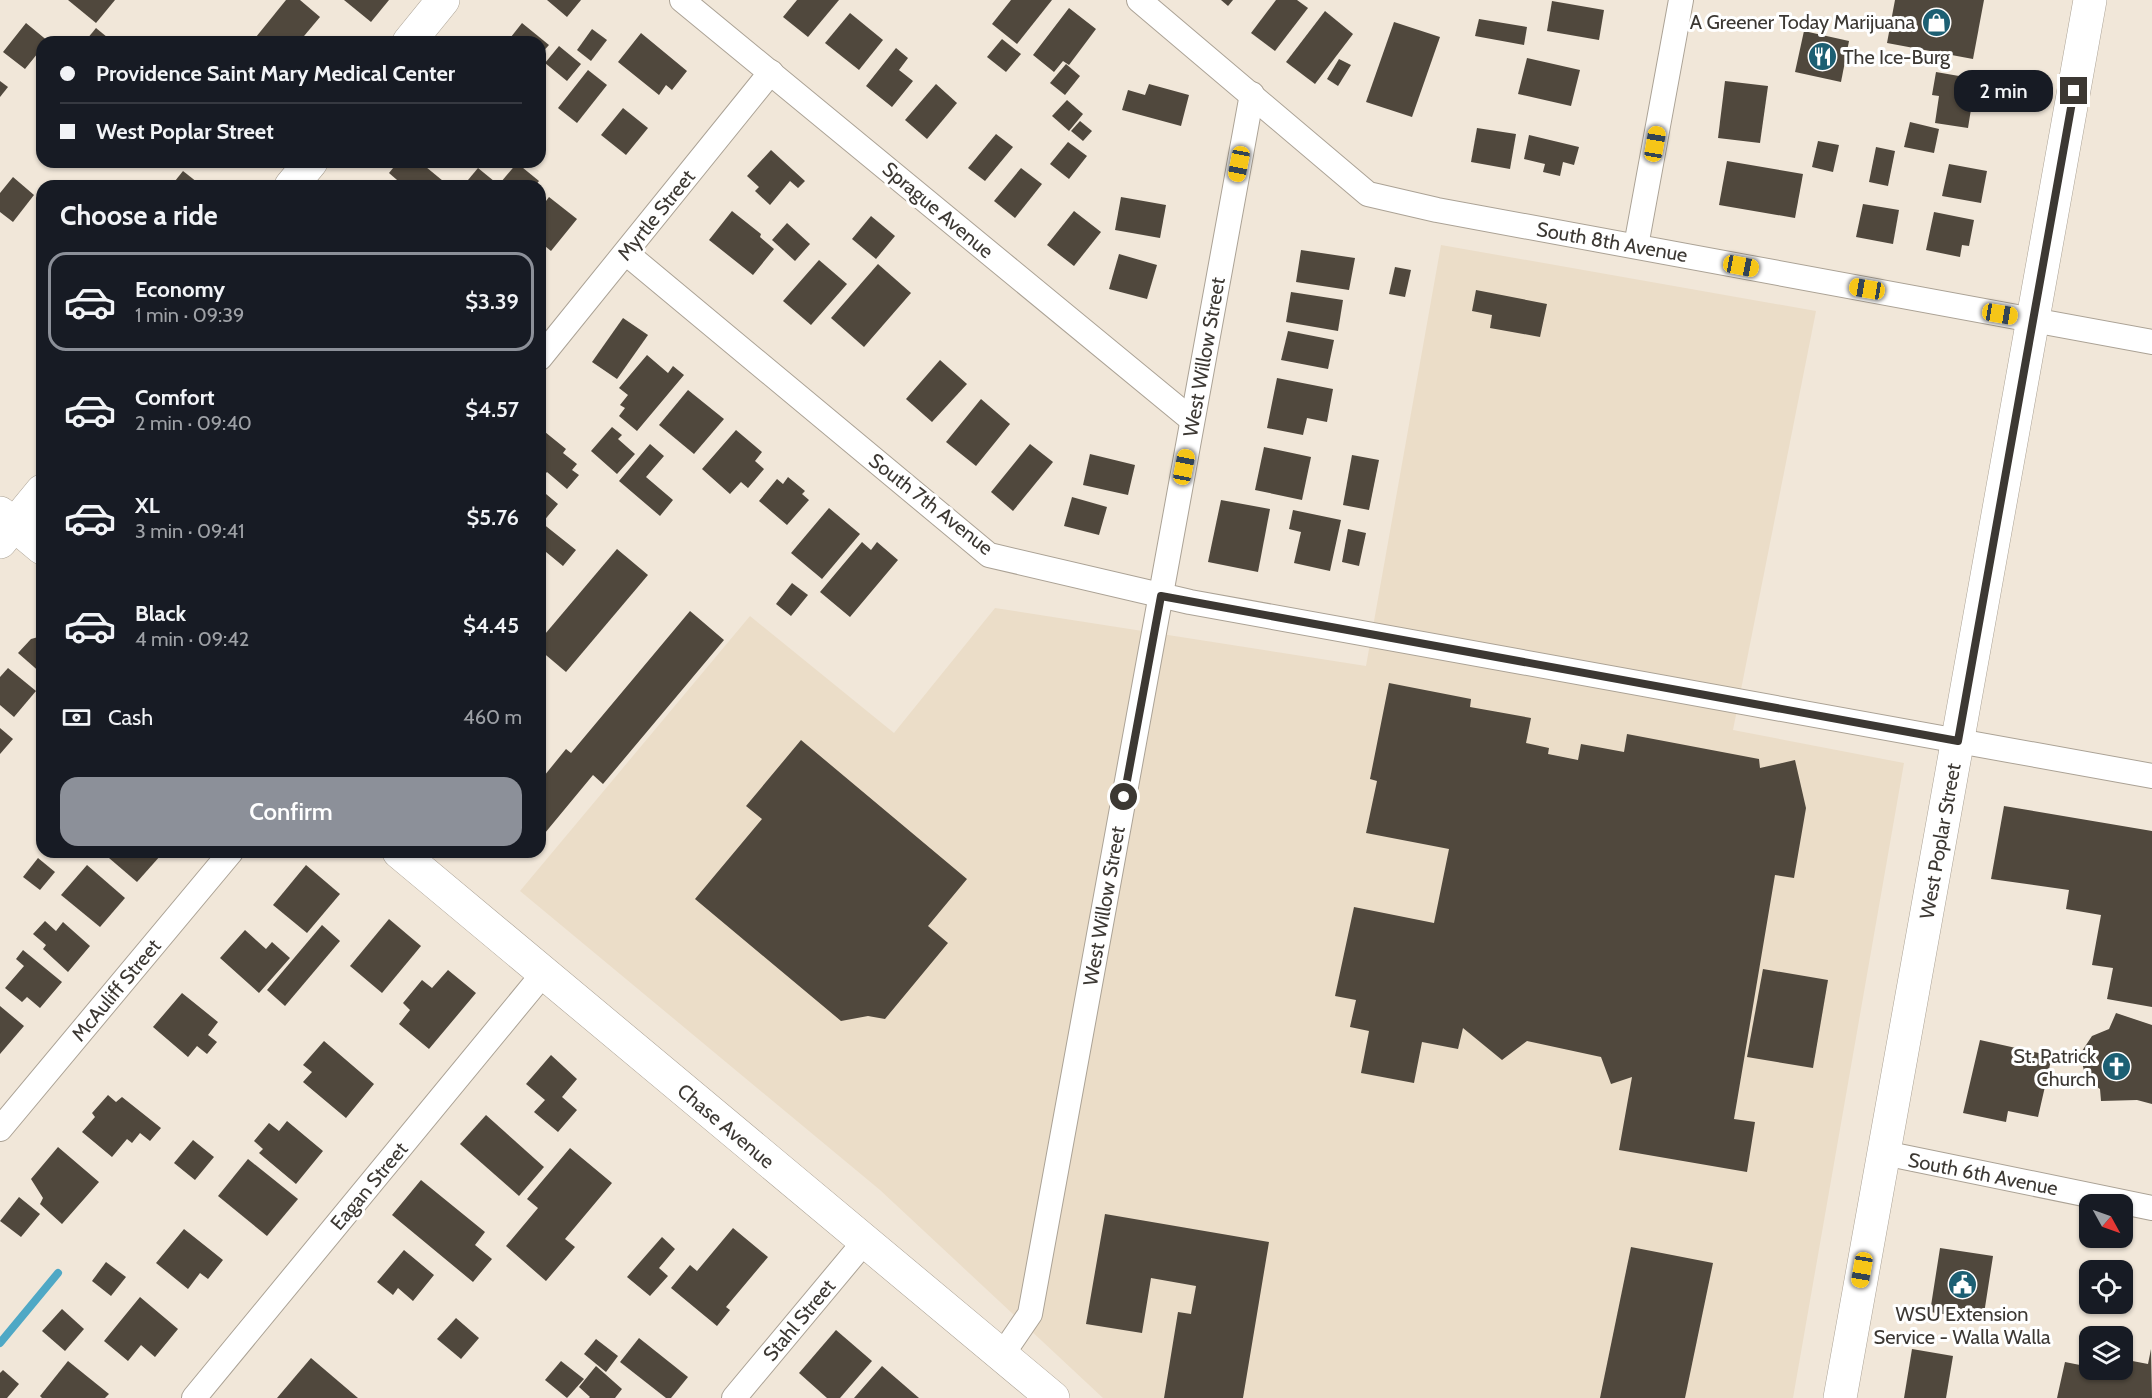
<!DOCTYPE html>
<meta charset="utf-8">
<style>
:root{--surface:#171b24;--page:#242831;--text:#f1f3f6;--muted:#9ea1a6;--line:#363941;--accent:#8c9099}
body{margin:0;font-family:Cabin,sans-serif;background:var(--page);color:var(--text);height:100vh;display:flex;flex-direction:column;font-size:22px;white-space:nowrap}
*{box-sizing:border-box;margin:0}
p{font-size:20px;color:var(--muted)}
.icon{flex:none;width:33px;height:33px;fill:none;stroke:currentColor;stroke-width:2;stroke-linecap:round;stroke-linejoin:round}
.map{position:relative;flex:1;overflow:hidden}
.details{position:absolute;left:36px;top:180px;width:510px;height:678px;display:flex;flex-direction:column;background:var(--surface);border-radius:18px;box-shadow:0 2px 4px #0004}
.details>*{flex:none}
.guide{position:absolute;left:36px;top:36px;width:510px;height:132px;border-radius:18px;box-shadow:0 2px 4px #0004;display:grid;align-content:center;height:132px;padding:0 24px;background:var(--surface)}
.needle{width:39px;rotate:130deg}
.tools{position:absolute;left:2079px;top:1194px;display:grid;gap:12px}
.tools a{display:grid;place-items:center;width:54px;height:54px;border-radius:12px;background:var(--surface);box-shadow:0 2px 4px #0004;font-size:30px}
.end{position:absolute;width:27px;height:27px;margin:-14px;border:8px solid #3c3833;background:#fff;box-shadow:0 0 0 3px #fff}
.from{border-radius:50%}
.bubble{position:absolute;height:42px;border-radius:18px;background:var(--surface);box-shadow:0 2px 4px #0004;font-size:20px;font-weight:600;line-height:42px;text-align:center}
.car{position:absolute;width:18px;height:36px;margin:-18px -9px;border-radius:8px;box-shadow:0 0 4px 2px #0007;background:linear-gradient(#f5c518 24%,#345 0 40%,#f5c518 0 76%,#345 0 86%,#f5c518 0)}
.guide b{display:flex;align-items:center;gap:21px;height:57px;font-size:22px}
.guide b+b{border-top:2px solid var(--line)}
.guide i{width:15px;height:15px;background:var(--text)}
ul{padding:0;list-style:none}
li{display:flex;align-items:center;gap:18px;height:99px;margin:0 12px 9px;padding:0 12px;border:3px solid transparent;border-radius:18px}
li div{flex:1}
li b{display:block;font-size:22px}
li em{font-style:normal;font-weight:600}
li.on{border-color:var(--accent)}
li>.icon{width:54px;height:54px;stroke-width:1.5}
h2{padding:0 24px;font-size:27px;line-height:72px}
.pay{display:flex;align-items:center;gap:15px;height:66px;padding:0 24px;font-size:22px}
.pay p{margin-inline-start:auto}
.button{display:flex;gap:12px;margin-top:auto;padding:12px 24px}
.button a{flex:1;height:69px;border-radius:18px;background:var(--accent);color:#fff;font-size:24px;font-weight:600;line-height:69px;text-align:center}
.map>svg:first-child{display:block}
</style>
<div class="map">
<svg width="2152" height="1398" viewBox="0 0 2152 1398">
<rect width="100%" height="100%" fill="#f1e7d9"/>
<polygon fill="#ebddc8" points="1441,245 1816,311 1733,730 1904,763 1793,1398 1103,1398 880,1190 520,891 750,616 894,733 995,608 1366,666"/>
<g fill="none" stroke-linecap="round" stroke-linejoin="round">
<polyline stroke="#4fa8c5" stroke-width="8" points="0,1343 58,1273"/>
</g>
<g fill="#50483d">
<polygon points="68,0 115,0 96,23"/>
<polygon points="286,0 300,0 320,17 299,42 252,42"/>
<polygon points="344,0 389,0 371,22"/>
<polygon points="547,0 581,0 567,17"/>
<polygon points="797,0 839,0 808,37 783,17"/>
<polygon points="1011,0 1052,0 1017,44 992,24"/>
<polygon points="1221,0 1233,0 1228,6"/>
<polygon points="1276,0 1297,0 1308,8 1275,51 1251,33"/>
<polygon points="1895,0 1984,0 1973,59 1887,43"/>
<polygon points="1552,1 1604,10 1599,40 1547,31"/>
<polygon points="1069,8 1096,29 1069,65 1063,61 1054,72 1033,55"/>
<polygon points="1325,11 1353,34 1315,84 1286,62"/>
<polygon points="850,13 883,40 859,70 825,43"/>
<polygon points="1479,19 1527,27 1524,45 1475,36"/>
<polygon points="1394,22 1440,37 1412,117 1366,102"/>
<polygon points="26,23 49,42 42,42 42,48 25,69 3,52"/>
<polygon points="522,23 549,45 540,55 540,42 507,42"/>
<polygon points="96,28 113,42 91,42 87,39"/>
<polygon points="592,29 607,40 591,61 577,50"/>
<polygon points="1804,31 1849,41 1841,82 1795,72"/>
<polygon points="641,33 687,71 672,90 666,85 659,95 618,62"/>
<polygon points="1002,39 1021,54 1006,72 987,57"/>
<polygon points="559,46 581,64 567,81 545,63"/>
<polygon points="896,48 908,58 899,70 913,81 892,107 866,86"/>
<polygon points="1527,58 1580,70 1571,106 1518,94"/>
<polygon points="1339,59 1351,65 1338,86 1327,79"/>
<polygon points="1066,64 1080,76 1065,95 1050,83"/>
<polygon points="588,70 607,85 577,123 558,108"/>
<polygon points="1936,72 1982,80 1978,104 1972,103 1968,128 1935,123 1939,96 1932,95"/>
<polygon points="0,81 8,87 0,97"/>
<polygon points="1725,81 1768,86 1760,143 1718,138"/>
<polygon points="936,84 957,103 927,139 905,120"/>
<polygon points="1149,84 1189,95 1181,126 1122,110 1128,90 1145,95"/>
<polygon points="1067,100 1083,114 1069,131 1052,116"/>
<polygon points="623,108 648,128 626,155 601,135"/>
<polygon points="1080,121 1092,131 1083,141 1071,131"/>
<polygon points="1910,122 1939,129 1934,153 1904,147"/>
<polygon points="1477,128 1516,134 1510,169 1471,162"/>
<polygon points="996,134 1013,147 985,181 968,168"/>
<polygon points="1529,135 1579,147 1574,165 1563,162 1560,176 1543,172 1545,164 1524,159"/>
<polygon points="1818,141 1839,145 1833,172 1812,167"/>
<polygon points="1068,142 1087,156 1069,179 1050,164"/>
<polygon points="1876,147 1895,151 1888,186 1869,182"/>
<polygon points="771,150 805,181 798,188 790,181 770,205 755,191 759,187 747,176"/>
<polygon points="1727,161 1803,174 1795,218 1719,205"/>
<polygon points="398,162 420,162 443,181 439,186 404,186 389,173"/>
<polygon points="517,163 539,181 535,186 507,186 501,182"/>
<polygon points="1949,164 1987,171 1981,203 1942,196"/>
<polygon points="478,168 500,186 463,186"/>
<polygon points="1021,168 1042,184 1015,218 994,201"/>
<polygon points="183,171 202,186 171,186"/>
<polygon points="13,177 34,195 13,222 0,212 0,193"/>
<polygon points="549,197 577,219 551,251 540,242 540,209"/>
<polygon points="1121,197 1166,205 1160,238 1115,230"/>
<polygon points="1863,204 1899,210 1893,244 1856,237"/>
<polygon points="732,211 761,234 760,237 774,249 753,275 709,240"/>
<polygon points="1074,211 1101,232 1074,266 1047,245"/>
<polygon points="1934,212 1974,220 1969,246 1962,245 1960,257 1926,250"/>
<polygon points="871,216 895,236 876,259 852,239"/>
<polygon points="787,223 810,244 795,261 772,240"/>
<polygon points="1301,250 1355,258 1349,290 1296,282"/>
<polygon points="1119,254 1157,265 1147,299 1109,289"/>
<polygon points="819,260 847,284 811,325 783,301"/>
<polygon points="878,264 911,293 864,347 831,318"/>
<polygon points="1395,267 1411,270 1405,297 1389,294"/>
<polygon points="1476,290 1547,304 1540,337 1490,328 1492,315 1472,311"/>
<polygon points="1291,292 1343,300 1338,331 1286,322"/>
<polygon points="623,318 648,335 617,379 592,362"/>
<polygon points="1288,331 1334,340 1328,369 1281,360"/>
<polygon points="647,355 668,373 673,366 684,375 637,431 619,416 625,408 620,405 628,395 619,388"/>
<polygon points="940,360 967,384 932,422 906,399"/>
<polygon points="1277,378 1333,389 1327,422 1307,418 1303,435 1267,428"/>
<polygon points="688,390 724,419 694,454 659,425"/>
<polygon points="981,399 1010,424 976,466 946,442"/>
<polygon points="612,427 622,435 618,439 635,454 617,474 591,451"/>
<polygon points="736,430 762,452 755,461 764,469 748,488 741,482 730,494 702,469"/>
<polygon points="545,432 566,449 563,453 577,464 572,470 579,475 567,489 547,472 544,475 540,472 540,438"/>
<polygon points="650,444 664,456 646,477 673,500 660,516 619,481"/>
<polygon points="1030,444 1053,462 1013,511 991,492"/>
<polygon points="1264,447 1311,457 1302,500 1255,490"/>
<polygon points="1090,454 1135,465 1128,495 1083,485"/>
<polygon points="1352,455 1379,460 1369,510 1343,505"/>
<polygon points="788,477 805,491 802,494 809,500 787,525 759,501 777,479 783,484"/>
<polygon points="540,489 558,504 542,523 576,550 563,566 540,547"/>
<polygon points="1072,497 1107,507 1099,535 1064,526"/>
<polygon points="1221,500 1270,509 1258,572 1208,562"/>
<polygon points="829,508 860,534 822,579 791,553"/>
<polygon points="1293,510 1341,520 1330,571 1294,563 1301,532 1289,529"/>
<polygon points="1348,529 1366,533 1359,566 1342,562"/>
<polygon points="862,542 871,550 877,542 898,560 850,617 820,592"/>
<polygon points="617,549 648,575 566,672 540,650 540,640"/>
<polygon points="792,583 808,595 791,616 776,604"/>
<polygon points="690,611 724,640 603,784 593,775 540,839 540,781 566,749 571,753"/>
<polygon points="42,636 42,674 18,653 31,639"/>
<polygon points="8,668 36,691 14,717 0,705 0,677"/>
<polygon points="1389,683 1471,699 1470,707 1531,718 1526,743 1549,748 1548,754 1578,760 1581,744 1624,752 1627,734 1759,759 1760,768 1795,760 1806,808 1794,878 1775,875 1734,1119 1755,1122 1747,1172 1619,1150 1632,1077 1611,1084 1601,1057 1527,1041 1502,1060 1463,1028 1458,1049 1422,1042 1414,1083 1361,1073 1369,1031 1350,1027 1356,1000 1335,996 1354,907 1434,923 1449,849 1366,833 1377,781 1370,779"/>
<polygon points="0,728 13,739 0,754"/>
<polygon points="801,740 967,879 928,926 948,943 885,1019 868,1016 841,1021 695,899 762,819 746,806"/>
<polygon points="2004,806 2152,831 2152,1007 2107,999 2113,968 2092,965 2101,915 2066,909 2069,890 1991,879"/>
<polygon points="102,852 158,852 161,855 137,882"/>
<polygon points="38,858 55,872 40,890 23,877"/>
<polygon points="87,865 125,898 100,927 61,895"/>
<polygon points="306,865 340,894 307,933 273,905"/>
<polygon points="389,919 421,946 382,993 350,966"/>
<polygon points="45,921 56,931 63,922 90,946 68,972 43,949 46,945 33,934"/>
<polygon points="322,925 340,941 285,1006 267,990"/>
<polygon points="245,930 266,949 272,942 290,958 259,993 220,958"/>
<polygon points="23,950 62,982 40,1008 27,997 22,1002 5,988 24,966 16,959"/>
<polygon points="1763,969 1828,980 1813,1068 1747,1057"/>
<polygon points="448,970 476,993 429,1049 399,1024 410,1010 403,1003 422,980 432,988"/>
<polygon points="182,993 218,1022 208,1035 217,1042 207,1054 197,1046 188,1057 153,1027"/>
<polygon points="0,1006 24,1026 0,1054"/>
<polygon points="2116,1013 2152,1025 2152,1104 2137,1100 2101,1101 2100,1089 2086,1079 2080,1054 2092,1036 2109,1029"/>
<polygon points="1980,1040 2052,1056 2038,1117 2008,1111 2006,1122 1963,1113"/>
<polygon points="324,1041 374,1084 346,1118 303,1082 312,1072 303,1065"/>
<polygon points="551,1055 577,1079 562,1097 577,1110 558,1132 534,1112 545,1100 526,1084"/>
<polygon points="108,1095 116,1102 122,1097 161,1128 150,1141 140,1133 132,1143 127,1139 112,1157 82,1132 95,1117 92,1113"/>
<polygon points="486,1115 544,1167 519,1196 460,1144"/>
<polygon points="287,1121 323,1151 296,1184 259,1153 263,1149 254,1141 269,1123 279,1131"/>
<polygon points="193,1140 214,1157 195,1180 174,1163"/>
<polygon points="58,1147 99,1182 62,1224 40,1204 43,1198 31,1179"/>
<polygon points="570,1148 612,1183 565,1239 575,1247 546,1281 506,1246 538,1208 527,1199"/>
<polygon points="248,1159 298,1199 267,1236 218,1196"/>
<polygon points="421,1180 485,1232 475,1245 492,1259 473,1282 392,1215"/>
<polygon points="19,1197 40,1214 21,1237 0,1221"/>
<polygon points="1105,1214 1269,1242 1243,1398 1164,1398 1178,1312 1191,1314 1196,1286 1151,1278 1142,1333 1086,1324"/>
<polygon points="733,1228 768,1257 726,1307 730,1310 717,1326 671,1288 690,1265 697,1271"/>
<polygon points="184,1229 223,1260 208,1279 200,1273 188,1289 156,1263"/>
<polygon points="662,1237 675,1249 659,1268 668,1276 650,1296 627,1277"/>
<polygon points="1631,1247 1713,1263 1685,1398 1600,1398"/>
<polygon points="1940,1248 1993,1256 1983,1320 1930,1312"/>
<polygon points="404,1250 434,1275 413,1301 398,1288 393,1295 377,1282"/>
<polygon points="106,1262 126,1277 111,1296 92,1281"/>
<polygon points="140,1297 178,1329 155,1357 141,1345 128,1361 104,1341"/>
<polygon points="62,1309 84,1329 65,1351 42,1331"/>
<polygon points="456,1318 479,1338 461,1359 437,1339"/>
<polygon points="836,1330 872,1361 840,1398 827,1398 799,1373"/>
<polygon points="639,1338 688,1377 671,1398 666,1398 620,1362"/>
<polygon points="596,1339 618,1356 606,1372 584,1354"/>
<polygon points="1912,1349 1953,1356 1946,1398 1904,1398"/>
<polygon points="2151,1349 2152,1398 2057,1398 2065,1362 2090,1367 2090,1370 2122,1370 2122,1359 2148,1364"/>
<polygon points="311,1358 358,1398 277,1398"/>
<polygon points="68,1361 109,1394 105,1398 42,1398 40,1396"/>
<polygon points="561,1361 584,1379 567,1398 545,1380"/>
<polygon points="596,1366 622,1389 615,1398 589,1398 590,1397 579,1387"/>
<polygon points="882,1366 919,1398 854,1398"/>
<polygon points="3,1370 19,1384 7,1398 0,1398 0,1373"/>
</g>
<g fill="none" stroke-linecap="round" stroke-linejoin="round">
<defs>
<g id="street">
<polyline points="682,0 1192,420"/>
<polyline points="1139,0 1368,194 1437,210 2152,342"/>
<polyline points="1636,246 1681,0"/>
<polyline points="626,253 989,555 1190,602 2152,776"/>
<polyline points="540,358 771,72"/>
<polyline points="0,1129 231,852"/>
<polyline points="1884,1153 2152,1208"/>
<polyline points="1002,1355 1030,1314 1252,94"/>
<polyline points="194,1398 543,974"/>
<polyline points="734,1398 865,1241"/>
</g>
<g id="secondary">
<polyline points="409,42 443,0"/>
<polyline points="291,186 311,162"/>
<polyline points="0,513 42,548"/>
<polyline points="0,542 42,491"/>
<polyline points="399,852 1053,1398"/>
<polyline points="1840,1398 2090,0"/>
</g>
</defs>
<use href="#street" stroke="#aba295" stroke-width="26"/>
<use href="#secondary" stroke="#aba295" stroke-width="34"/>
<use href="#street" stroke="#fff" stroke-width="24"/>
<use href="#secondary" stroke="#fff" stroke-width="33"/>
</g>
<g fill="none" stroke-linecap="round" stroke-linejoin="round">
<polyline stroke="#3c3833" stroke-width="8" points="1124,797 1161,596 1958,741 2074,91"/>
</g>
<defs>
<symbol id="shop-disc" viewBox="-11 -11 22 22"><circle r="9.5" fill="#1c5f73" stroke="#fff"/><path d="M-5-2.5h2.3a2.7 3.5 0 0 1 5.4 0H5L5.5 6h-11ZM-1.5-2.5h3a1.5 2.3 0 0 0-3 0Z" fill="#fff"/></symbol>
<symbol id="restaurant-disc" viewBox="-11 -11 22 22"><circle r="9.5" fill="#1c5f73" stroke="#fff"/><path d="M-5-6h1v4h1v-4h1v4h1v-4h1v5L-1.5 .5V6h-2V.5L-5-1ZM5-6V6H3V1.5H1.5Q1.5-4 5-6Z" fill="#fff"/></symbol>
<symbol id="church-disc" viewBox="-11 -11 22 22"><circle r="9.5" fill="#1c5f73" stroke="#fff"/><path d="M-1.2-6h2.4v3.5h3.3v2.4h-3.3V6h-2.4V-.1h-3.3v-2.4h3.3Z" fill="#fff"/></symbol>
<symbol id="civic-disc" viewBox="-11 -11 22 22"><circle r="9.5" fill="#1c5f73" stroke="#fff"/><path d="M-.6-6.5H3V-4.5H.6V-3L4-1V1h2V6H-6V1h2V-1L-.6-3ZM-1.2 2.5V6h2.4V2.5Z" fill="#fff"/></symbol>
</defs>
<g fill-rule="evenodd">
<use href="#shop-disc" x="1920" y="6" width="33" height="33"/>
<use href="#restaurant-disc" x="1806" y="40" width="33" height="33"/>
<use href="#church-disc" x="2100" y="1050" width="33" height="33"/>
<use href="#civic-disc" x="1946" y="1268" width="33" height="33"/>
</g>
<g text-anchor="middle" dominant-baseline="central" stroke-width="6" stroke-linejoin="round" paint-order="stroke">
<g font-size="20" fill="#3c3833" stroke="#fff" text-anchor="end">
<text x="1915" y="22">A Greener Today Marijuana</text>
<text x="1843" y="57" text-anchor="start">The Ice-Burg</text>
<text x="2096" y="1056">St. Patrick<tspan x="2096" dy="23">Church</tspan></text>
<text x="1962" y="1314" text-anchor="middle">WSU Extension<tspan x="1962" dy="23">Service - Walla Walla</tspan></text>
</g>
<g font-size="20" fill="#3c3833" stroke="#fff">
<text transform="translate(938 210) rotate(40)">Sprague Avenue</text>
<text transform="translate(656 215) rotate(-51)">Myrtle Street</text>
<text transform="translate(1612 242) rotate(10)">South 8th Avenue</text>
<text transform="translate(1204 357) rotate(-80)">West Willow Street</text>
<text transform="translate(931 504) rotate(38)">South 7th Avenue</text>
<text transform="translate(1940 841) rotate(-80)">West Poplar Street</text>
<text transform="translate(1104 906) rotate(-80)">West Willow Street</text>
<text transform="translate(116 990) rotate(-50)">McAuliff Street</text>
<text transform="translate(726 1126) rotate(40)">Chase Avenue</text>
<text transform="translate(1983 1174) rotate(11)">South 6th Avenue</text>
<text transform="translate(369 1186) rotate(-50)">Eagan Street</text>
<text transform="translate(799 1320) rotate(-50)">Stahl Street</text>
</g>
</g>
</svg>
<div class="tools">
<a><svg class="needle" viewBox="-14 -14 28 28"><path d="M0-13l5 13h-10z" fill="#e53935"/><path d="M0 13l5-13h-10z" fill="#9ea1a6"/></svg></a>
<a><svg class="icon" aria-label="locate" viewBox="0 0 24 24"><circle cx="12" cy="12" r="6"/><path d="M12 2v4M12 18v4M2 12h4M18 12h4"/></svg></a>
<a><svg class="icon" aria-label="layers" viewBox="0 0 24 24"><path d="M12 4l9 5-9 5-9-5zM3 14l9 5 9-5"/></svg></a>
</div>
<i class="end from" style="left:1124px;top:797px"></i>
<i class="end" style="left:2074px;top:91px"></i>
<div class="bubble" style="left:1954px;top:70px;width:99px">2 min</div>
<i class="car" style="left:1655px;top:144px;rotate:10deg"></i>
<i class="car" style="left:1239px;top:164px;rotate:191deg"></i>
<i class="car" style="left:1741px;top:266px;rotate:101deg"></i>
<i class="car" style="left:1867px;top:289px;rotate:280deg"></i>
<i class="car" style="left:2000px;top:314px;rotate:100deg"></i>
<i class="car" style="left:1184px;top:467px;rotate:11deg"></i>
<i class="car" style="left:1862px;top:1270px;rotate:190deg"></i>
<div class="guide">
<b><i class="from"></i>Providence Saint Mary Medical Center</b>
<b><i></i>West Poplar Street</b>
</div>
<section class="details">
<h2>Choose a ride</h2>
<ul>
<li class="on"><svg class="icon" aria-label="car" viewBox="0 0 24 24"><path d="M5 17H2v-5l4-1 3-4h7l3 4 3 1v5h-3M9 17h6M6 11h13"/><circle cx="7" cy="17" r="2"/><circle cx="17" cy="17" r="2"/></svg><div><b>Economy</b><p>1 min · 09:39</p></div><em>$3.39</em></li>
<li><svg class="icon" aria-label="car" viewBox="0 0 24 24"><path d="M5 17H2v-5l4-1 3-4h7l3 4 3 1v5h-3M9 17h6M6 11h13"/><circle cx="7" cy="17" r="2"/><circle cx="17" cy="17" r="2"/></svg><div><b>Comfort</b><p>2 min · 09:40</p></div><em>$4.57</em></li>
<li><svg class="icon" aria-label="car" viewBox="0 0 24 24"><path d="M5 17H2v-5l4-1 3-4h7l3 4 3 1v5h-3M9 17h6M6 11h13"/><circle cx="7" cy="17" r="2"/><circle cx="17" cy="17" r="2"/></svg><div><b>XL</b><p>3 min · 09:41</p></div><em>$5.76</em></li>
<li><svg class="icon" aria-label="car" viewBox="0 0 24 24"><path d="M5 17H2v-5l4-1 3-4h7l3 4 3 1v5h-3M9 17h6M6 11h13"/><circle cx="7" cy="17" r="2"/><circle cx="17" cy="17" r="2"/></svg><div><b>Black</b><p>4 min · 09:42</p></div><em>$4.45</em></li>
</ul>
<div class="pay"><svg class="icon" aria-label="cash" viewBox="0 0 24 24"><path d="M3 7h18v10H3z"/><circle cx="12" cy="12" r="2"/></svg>Cash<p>460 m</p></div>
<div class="button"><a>Confirm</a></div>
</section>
</div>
